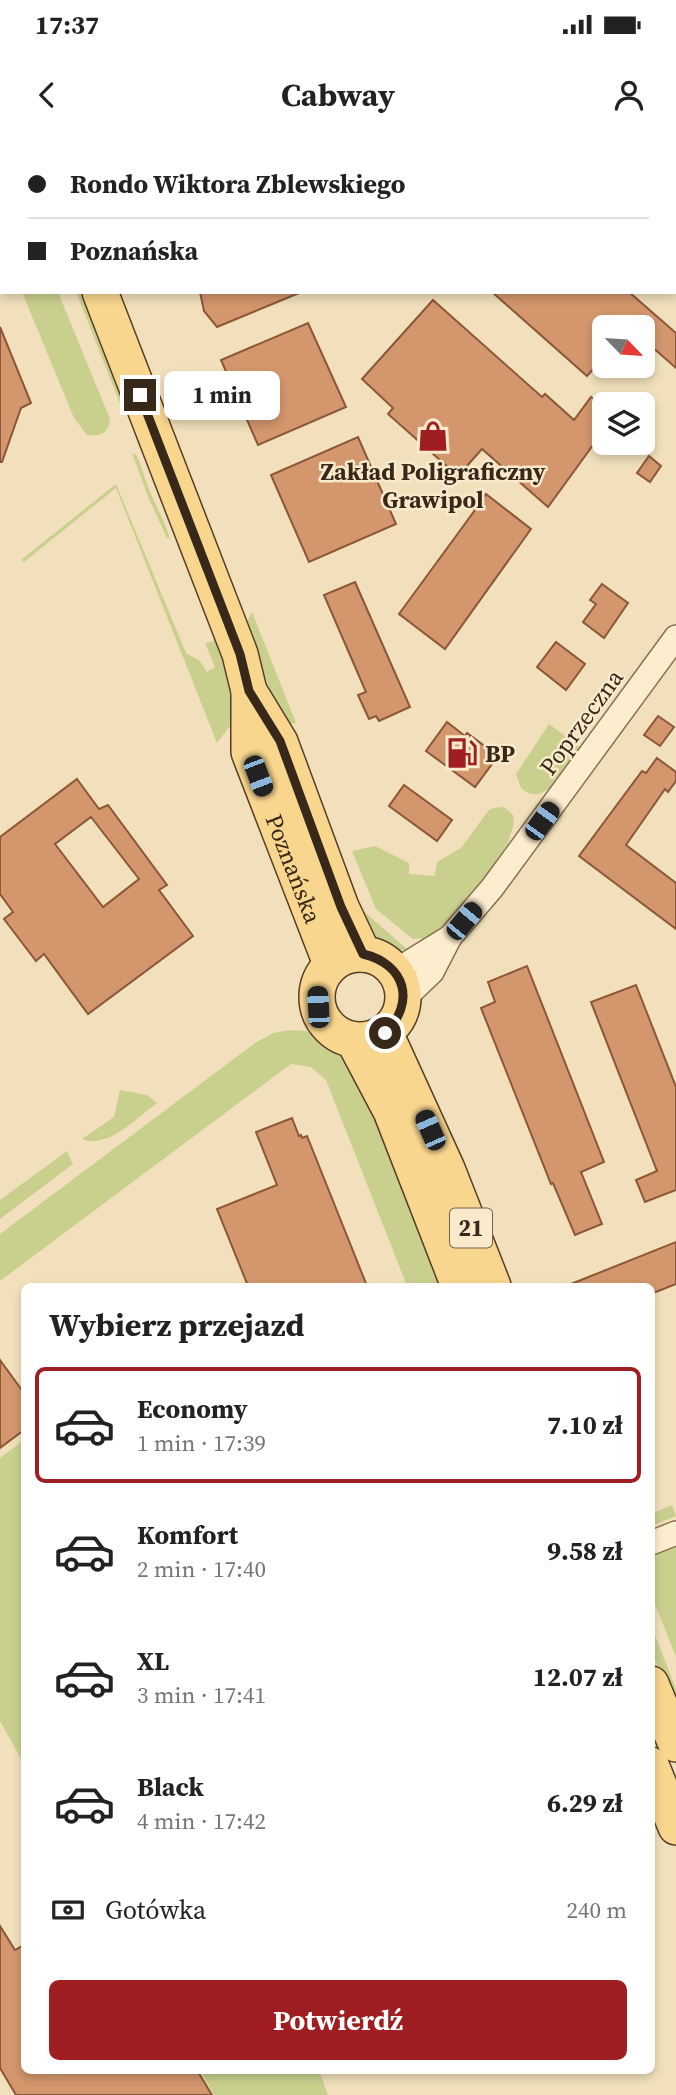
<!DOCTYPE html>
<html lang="pl">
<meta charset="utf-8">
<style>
:root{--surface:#fff;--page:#f2f2f2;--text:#222;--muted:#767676;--line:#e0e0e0;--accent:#9e1e21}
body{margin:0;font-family:"Source Serif 4",serif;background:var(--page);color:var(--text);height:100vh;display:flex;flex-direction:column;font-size:26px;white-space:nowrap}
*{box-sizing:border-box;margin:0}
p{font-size:23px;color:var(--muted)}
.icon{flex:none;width:38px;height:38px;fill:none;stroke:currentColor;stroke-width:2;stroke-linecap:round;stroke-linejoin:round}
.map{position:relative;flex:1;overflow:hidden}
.details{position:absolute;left:21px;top:1143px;width:634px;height:791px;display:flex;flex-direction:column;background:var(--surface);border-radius:10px;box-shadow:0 4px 10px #0003}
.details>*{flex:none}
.banner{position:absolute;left:0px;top:0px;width:677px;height:154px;box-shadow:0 4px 10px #0003;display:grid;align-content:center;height:154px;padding:0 28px;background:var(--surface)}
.needle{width:46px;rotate:115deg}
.controls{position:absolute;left:592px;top:175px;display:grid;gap:14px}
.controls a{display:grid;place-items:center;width:63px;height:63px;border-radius:10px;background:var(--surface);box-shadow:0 4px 10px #0003;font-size:35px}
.end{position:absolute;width:32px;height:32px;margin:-16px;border:9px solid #37281a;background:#fff;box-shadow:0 0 0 4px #fff}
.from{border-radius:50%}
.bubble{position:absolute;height:49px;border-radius:10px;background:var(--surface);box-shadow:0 4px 10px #0003;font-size:23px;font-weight:700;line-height:49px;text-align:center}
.car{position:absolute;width:21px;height:42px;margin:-21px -10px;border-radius:9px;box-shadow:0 0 5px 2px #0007;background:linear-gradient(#222 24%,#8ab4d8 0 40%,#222 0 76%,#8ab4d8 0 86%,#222 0)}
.banner b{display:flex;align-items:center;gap:24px;height:66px;font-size:26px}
.banner b+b{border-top:2px solid var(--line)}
.banner i{width:18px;height:18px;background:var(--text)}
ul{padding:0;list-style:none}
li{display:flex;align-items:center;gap:21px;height:116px;margin:0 14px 10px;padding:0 14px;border:4px solid transparent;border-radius:10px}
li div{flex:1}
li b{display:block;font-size:26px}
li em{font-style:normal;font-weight:700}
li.active{border-color:var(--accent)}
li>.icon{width:63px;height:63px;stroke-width:1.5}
h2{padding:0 28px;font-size:32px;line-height:84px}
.pay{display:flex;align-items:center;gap:18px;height:77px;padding:0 28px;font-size:26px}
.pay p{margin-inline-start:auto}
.primary-button{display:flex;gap:14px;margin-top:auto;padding:14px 28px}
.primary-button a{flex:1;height:80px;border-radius:10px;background:var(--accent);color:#fff;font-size:28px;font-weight:700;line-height:80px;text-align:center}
.status{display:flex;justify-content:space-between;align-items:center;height:49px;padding:0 35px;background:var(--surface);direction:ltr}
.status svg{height:19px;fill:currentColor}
header{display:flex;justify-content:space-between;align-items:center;height:91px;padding:0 28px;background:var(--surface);font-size:32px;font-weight:700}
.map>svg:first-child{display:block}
</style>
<div class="status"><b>17:37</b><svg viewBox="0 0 49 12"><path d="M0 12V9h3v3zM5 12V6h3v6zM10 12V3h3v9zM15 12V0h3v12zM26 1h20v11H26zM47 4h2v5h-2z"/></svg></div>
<header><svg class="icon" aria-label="back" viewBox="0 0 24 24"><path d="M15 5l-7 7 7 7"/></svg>Cabway<svg class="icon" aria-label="person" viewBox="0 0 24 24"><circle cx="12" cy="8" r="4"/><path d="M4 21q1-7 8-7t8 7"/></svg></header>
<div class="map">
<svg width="676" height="1955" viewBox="0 0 676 1955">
<rect width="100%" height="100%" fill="#f1e0bb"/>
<g fill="#c9d08e">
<path d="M22 152H58L110 279C109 293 100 297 87 295L74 278Z"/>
<polygon points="76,152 89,152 129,266 126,268 121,266"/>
<path d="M132 313 136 315C142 327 145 339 150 352 157 368 165 382 170 399L167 398 149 359Z"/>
<polygon points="116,344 186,513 200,521 207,532 215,527 205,503 214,501 213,498 219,499 231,537 230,586 217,603 116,348 24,422 21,420"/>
<polygon points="252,472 296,583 284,585 247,490 247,482"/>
<path d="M549 584 580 607C567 625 546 671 521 648L516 634Z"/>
<polygon points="233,624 237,625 298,779 293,777"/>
<polygon points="504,667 513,675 514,683 508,703 466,764 427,800 424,801 420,798 413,799 376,769 352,711 375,706 409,723 409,734 435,736 437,722 461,708 488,671 493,668"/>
<polygon points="361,769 407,809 407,810 392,810 374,802"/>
<polygon points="290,890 307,891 327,907 350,920 361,936 446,1146 407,1146 326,940 311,927 291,924 0,1141 0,1094 255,903 273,893"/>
<path d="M120 950 147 955 157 963C138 977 107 1010 82 999L114 977Z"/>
<polygon points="67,1011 73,1024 0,1079 0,1060"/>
<polygon points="24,1300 24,1624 0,1581 0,1318"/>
<polygon points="672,1365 676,1376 651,1386 651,1374"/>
<polygon points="673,1404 676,1407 676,1517 651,1454 651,1413"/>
<polygon points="651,1485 676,1549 676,1571 651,1511"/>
<polygon points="200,1930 319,1930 328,1955 214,1955"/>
</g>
<g fill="#d3966d" stroke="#8b5737" stroke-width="2" fill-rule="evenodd">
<polygon points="200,152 299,152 299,153 217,187 204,171"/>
<polygon points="492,152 629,152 676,193 676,228 642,198 642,187 604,187 604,217 587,236"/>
<polygon points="433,160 542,257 545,254 574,280 591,257 604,267 604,290 548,367 482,309 458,336 388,274 393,268 362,239"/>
<polygon points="308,183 346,267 258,305 221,220"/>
<polygon points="0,187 31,263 21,268 2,322 0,322"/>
<polygon points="358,297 396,384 309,422 271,335"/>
<polygon points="649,316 661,326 650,342 637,333"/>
<polygon points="480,352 485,356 486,354 531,389 445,509 399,474 475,370 470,366"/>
<polygon points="355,442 410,567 379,581 376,576 369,579 358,555 366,552 324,455"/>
<polygon points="602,444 628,463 604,498 583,482 596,464 590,460"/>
<polygon points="556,502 585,524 566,550 537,527"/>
<polygon points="658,576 674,587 660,606 644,595"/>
<polygon points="447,582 465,596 467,593 498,616 475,647 426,611"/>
<polygon points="657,618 676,632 676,641 668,652 665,649 626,705 676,743 676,789 579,716 642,631 646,633"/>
<path d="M77 639 99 669 108 665 167 745 159 750 193 796 88 874 44 814 36 821 4 779 13 772 0 754V697ZM91 677 139 739 103 767 55 704Z"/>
<polygon points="404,645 452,680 437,701 389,666"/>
<polygon points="527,826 604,1022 581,1032 602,1084 575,1095 553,1043 551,1044 481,868 495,862 488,842"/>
<polygon points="636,845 676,947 676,1050 645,1062 636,1040 657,1031 591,862"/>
<polygon points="292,978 299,996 301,995 302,998 307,996 367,1146 248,1146 217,1069 277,1045 256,992"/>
<polygon points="676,1102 676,1144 651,1154 651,1146 566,1146"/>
<polygon points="0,1220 24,1253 24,1290 0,1308"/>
<polygon points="0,1786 15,1810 24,1805 24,1930 197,1930 212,1955 16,1955 0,1928"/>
</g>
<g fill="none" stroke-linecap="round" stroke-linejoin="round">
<defs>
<g id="street">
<polyline points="395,831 450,797"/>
<polyline points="404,859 432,832 450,797 492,748 676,497"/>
<polyline points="651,1403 676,1393"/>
</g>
<g id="primary">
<polyline points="40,0 41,2"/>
<path id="s1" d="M100 152 240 514 249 551V612L331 824"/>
<polyline points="249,551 280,602 341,767 363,814"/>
<circle cx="360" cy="857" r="43"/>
<polyline points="385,893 447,1029 493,1146"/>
<polyline points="354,901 391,971 459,1146"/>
<polyline points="651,1544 676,1604"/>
<polyline points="651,1625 676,1687"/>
</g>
</defs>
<use href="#street" stroke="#8a6f53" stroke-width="26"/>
<use href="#primary" stroke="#563d29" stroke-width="38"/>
<use href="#street" stroke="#fcedce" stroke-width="23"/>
<use href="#primary" stroke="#f9d68e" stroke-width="35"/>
</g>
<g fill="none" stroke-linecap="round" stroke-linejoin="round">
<path stroke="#37281a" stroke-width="9" d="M140 255 240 514 249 551 280 601 341 767 363 814C406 824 416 863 385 893"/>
</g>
<defs>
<symbol id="shop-bare" viewBox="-9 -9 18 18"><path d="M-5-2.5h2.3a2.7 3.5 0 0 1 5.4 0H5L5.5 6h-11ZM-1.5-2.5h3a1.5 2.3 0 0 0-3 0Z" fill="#9e1e21" stroke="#f8eacb" stroke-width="2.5" paint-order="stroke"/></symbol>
<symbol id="fuel-bare" viewBox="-9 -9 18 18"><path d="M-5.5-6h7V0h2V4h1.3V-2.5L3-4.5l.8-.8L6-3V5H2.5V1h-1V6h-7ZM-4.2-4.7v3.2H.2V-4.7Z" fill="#9e1e21" stroke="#f8eacb" stroke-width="2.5" paint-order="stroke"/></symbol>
</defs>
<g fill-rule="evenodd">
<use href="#shop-bare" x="411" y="274" width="44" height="44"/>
<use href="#fuel-bare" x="440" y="591" width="44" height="44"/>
</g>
<g text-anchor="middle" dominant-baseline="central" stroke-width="5" stroke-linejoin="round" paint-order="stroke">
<rect fill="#f8eacb" stroke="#71624f" stroke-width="2" x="450" y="1068.5" width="42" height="39" rx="5"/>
<g font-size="23" font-weight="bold" fill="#37281a">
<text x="471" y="1088">21</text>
</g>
<g font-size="24" font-weight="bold" fill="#37281a" stroke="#f8eacb">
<text x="433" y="331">Zakład Poligraficzny<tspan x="433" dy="28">Grawipol</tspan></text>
<text x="485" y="613" text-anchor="start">BP</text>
</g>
<g font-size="24" fill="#37281a" stroke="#f8eacb">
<text transform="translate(581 582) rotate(-54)">Poprzeczna</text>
<text stroke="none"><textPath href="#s1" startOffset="612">Poznańska</textPath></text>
</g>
</g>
</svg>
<div class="controls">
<a><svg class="needle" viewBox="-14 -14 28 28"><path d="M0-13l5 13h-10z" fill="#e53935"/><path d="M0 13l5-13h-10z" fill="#767676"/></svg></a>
<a><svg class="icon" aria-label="layers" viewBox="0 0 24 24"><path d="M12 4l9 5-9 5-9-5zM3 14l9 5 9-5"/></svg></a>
</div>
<i class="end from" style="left:385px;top:893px"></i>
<i class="end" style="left:140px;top:255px"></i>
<div class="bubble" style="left:164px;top:231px;width:116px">1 min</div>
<i class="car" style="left:258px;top:636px;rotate:159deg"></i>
<i class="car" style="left:542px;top:681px;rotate:36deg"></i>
<i class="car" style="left:464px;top:781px;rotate:40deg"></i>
<i class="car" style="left:318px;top:867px;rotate:357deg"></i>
<i class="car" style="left:430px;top:990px;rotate:336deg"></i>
<div class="banner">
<b><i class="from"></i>Rondo Wiktora Zblewskiego</b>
<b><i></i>Poznańska</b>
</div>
<section class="details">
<h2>Wybierz przejazd</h2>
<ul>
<li class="active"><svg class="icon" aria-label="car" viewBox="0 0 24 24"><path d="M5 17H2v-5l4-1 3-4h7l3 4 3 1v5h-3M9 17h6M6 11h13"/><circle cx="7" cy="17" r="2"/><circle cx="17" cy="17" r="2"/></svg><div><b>Economy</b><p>1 min · 17:39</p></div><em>7.10 zł</em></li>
<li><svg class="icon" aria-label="car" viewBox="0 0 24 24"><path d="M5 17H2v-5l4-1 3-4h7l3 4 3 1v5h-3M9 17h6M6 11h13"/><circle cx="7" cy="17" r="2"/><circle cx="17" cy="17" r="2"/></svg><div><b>Komfort</b><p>2 min · 17:40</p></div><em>9.58 zł</em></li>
<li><svg class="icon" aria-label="car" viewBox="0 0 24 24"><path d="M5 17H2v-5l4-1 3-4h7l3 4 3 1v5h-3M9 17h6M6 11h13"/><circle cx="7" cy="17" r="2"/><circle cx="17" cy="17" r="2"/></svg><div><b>XL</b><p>3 min · 17:41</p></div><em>12.07 zł</em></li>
<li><svg class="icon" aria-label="car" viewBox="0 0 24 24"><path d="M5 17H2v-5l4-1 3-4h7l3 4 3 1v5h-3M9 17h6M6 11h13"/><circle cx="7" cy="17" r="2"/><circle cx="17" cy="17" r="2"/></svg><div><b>Black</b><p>4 min · 17:42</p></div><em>6.29 zł</em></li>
</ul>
<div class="pay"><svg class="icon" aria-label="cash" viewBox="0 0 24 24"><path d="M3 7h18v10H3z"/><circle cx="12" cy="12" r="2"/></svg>Gotówka<p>240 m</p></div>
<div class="primary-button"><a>Potwierdź</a></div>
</section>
</div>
